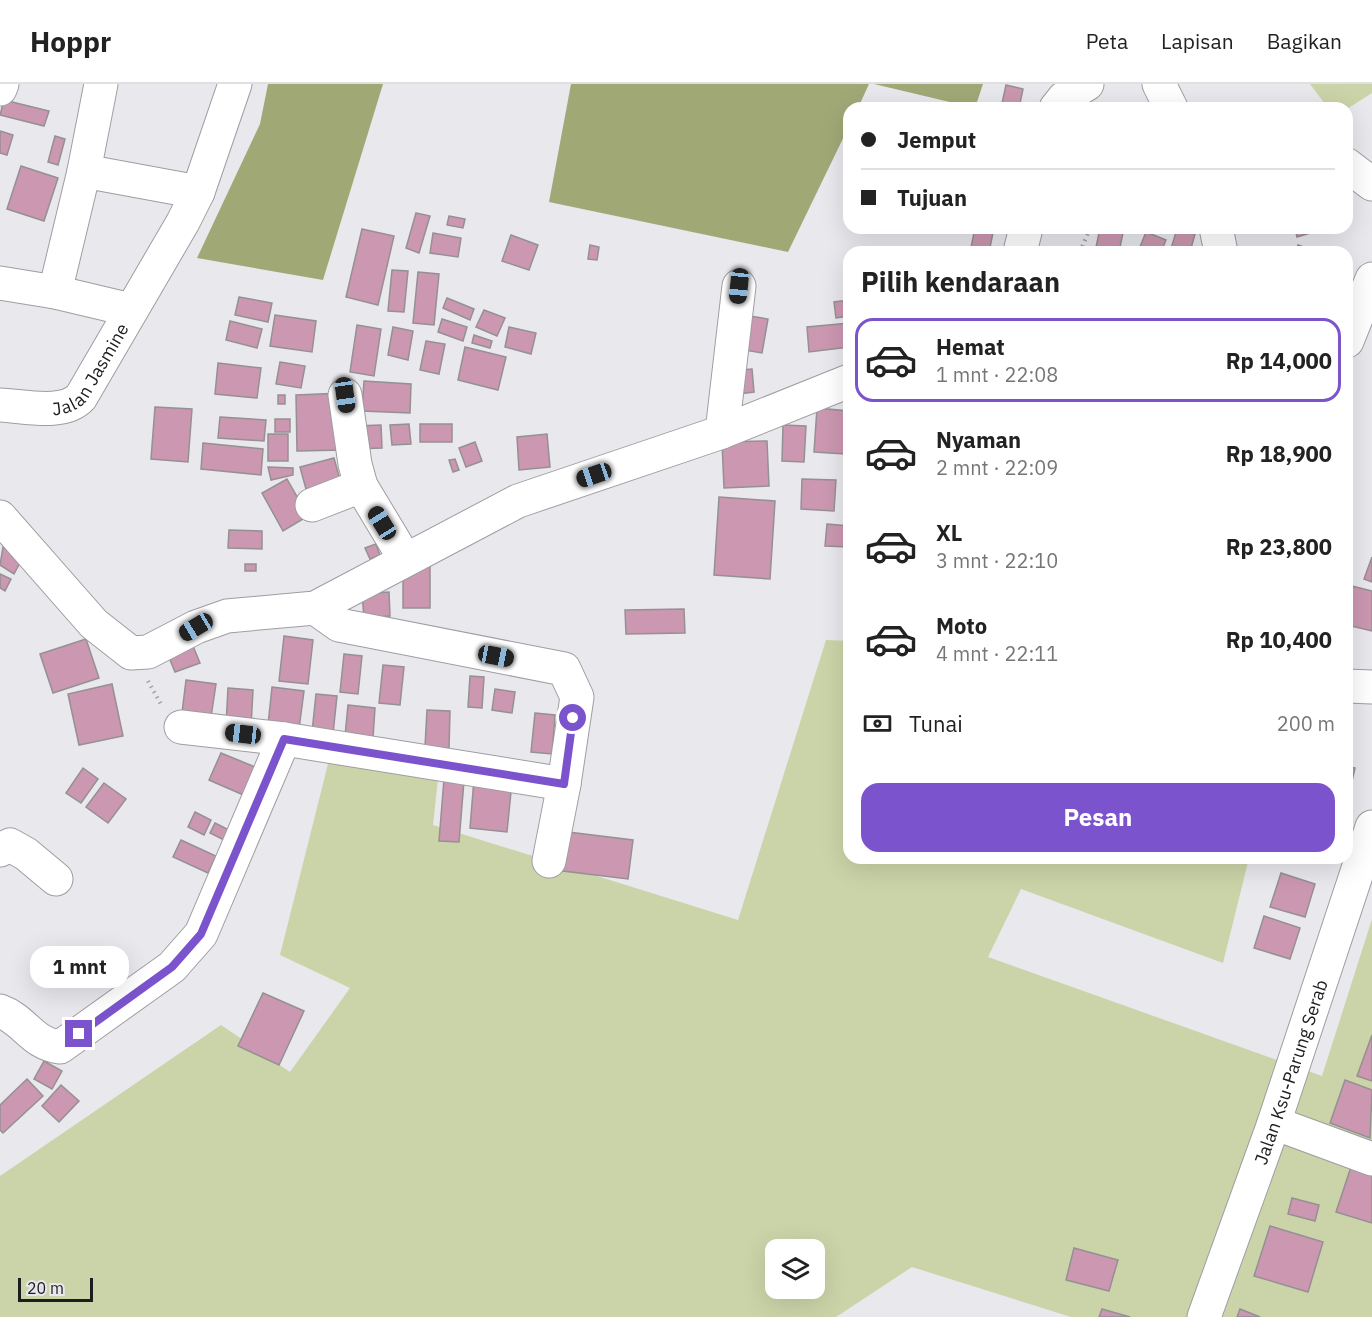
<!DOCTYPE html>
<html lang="id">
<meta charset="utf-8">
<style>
:root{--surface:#fff;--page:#f6f6f6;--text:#222;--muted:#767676;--line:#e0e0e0;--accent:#7b54cd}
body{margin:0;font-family:"IBM Plex Sans",sans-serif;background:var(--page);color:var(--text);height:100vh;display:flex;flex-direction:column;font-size:22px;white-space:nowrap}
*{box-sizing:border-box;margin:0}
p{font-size:20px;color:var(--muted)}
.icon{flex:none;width:33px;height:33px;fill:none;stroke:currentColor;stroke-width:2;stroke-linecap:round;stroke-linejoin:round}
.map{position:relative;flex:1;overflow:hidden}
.sheet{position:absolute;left:843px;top:162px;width:510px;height:618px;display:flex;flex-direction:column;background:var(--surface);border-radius:18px;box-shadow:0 6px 24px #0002}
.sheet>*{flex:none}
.guide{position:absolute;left:843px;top:18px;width:510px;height:132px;border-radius:18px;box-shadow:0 6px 24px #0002;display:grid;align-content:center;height:132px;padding:0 18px;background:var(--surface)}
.buttons{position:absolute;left:765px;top:1155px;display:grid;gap:12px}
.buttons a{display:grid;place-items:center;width:60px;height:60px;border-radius:12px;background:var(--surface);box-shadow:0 6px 24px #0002;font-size:30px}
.scale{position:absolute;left:18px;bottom:15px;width:75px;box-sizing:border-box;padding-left:6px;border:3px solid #1d1d1f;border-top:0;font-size:16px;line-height:21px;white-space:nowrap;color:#1d1d1f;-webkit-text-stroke:4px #e8e8ed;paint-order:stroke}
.end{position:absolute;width:27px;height:27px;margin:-14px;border:8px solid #7b54cd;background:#fff;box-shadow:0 0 0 3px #fff}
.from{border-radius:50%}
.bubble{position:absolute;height:42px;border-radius:18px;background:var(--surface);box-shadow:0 6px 24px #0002;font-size:20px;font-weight:700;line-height:42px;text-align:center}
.car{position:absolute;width:18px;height:36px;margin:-18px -9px;border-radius:8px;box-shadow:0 0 4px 2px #0007;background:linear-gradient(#222 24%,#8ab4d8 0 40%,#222 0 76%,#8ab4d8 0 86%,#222 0)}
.guide b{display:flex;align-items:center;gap:21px;height:57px;font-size:22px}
.guide b+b{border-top:2px solid var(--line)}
.guide i{width:15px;height:15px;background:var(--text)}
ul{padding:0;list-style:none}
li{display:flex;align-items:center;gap:18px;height:84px;margin:0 12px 9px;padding:0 6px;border:3px solid transparent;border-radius:18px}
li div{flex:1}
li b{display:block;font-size:22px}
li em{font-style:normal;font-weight:700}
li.selected{border-color:var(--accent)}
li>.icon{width:54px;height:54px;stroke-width:1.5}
h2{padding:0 18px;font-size:27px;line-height:72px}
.pay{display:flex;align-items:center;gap:15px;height:66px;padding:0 18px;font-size:22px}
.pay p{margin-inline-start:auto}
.primary-button{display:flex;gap:12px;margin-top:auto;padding:12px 18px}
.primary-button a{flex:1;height:69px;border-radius:18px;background:var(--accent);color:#fff;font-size:24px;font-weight:700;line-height:69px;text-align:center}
header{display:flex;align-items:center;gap:36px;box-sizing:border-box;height:84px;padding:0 30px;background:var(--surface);border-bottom:2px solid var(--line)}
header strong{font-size:28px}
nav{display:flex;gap:33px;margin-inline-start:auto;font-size:21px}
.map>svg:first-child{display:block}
</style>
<header>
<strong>Hoppr</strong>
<nav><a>Peta</a><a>Lapisan</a><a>Bagikan</a></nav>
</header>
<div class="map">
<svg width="1372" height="1233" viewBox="0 0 1372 1233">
<rect width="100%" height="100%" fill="#e8e8ed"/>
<g fill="#cbd4a8" fill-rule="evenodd">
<polygon points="1310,0 1372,0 1372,9 1347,25 1328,24"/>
<path d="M826 556 849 557V774H1249L1223 879 1021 805 988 873 1322 992 1372 835V1233H1071L912 1183 836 1233H0V1092L221 941 290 988 350 904 280 871 334 656 441 667 433 741 738 836ZM776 1166H814V1204H776Z"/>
</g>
<g fill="#a0a976">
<polygon points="268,0 383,0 323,196 197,174 260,40"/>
<polygon points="571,0 869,0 858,24 849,24 849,42 788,168 549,118"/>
<polygon points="874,0 983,0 975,24"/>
</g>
<g fill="#cb97b1" stroke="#959092" stroke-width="1.5">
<polygon points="1006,1 1023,5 1019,24 1001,24"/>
<polygon points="4,16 49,27 44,42 0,31"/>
<polygon points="0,47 13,51 7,71 0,69"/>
<polygon points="55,52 65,55 58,81 48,78"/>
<polygon points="21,82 58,94 44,137 7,125"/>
<polygon points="416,129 430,132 419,169 406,164"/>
<polygon points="449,132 465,135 463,144 447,141"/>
<polygon points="975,144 994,144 989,168 970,168"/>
<polygon points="1100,144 1124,144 1119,168 1095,168"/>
<polygon points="1295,144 1327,144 1297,153"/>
<polygon points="362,145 394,152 378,221 346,213"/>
<polygon points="1177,145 1195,150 1190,168 1170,168"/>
<polygon points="1146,148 1166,156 1161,168 1138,168"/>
<polygon points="433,149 461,154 458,173 430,169"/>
<polygon points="511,151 538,161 529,186 502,177"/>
<polygon points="590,161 599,163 597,176 588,175"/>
<polygon points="1298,161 1317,168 1295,168"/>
<polygon points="1247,163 1266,167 1266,168 1245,168"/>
<polygon points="392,186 408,187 404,228 388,227"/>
<polygon points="418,188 439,190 434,241 413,239"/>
<polygon points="239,213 272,219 268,238 235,231"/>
<polygon points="447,214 474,225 470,236 443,224"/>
<polygon points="849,216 849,232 836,234 834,218"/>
<polygon points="484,226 505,234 497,252 476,243"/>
<polygon points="737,230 768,235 762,269 732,264"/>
<polygon points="275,231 316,237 312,268 270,262"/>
<polygon points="442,235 467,243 463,257 438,248"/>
<polygon points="230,237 262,245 257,264 226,256"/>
<polygon points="849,239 849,263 809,268 807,243"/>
<polygon points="357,241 381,245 374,292 350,288"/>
<polygon points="393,243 413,247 408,276 388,271"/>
<polygon points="509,243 536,249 531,270 505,263"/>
<polygon points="474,251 492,257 490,264 472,259"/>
<polygon points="426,257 445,260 439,290 420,286"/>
<polygon points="465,263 506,273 498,306 458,296"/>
<polygon points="280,278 305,282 301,304 276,300"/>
<polygon points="218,279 261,284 257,314 215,310"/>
<polygon points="752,285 754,308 730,311 728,287"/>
<polygon points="364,297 411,300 410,329 362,327"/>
<polygon points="343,309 344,366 297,367 296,311"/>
<rect x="278" y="311" width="7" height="9"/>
<polygon points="155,323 192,325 188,378 151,375"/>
<polygon points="817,324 849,327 845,370 814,368"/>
<polygon points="220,333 266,336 264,357 218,354"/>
<rect x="275" y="335" width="15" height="13"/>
<polygon points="409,340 411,360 392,361 390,341"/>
<rect x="420" y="340" width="32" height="18"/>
<polygon points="381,341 382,364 354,365 353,342"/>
<polygon points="783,341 806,342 804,378 782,377"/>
<rect x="268" y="350" width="20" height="27"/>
<polygon points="547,350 550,383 519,386 517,353"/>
<polygon points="767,357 769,402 724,404 722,358"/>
<polygon points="475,358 482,377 466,383 459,364"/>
<polygon points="203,359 263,365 261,391 201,385"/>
<polygon points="334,374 340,396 306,405 300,383"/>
<polygon points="455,375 459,386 453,388 449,376"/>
<polygon points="268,383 293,384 293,391 271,396"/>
<polygon points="287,395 308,432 283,447 262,409"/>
<polygon points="802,395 836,396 834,427 801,425"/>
<polygon points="719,413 775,417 770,495 714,491"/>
<polygon points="827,440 849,442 849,463 825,462"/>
<polygon points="229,446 262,447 262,465 228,464"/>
<polygon points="376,460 380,471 370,475 365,464"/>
<polygon points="3,463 22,475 14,490 0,481"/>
<polygon points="1372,473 1372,498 1364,495"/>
<rect x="245" y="480" width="11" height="7"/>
<rect x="403" y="482" width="27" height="42"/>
<polygon points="0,490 11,495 5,507 0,504"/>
<polygon points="1352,502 1372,507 1372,547 1347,541 1347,520"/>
<polygon points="389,508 390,532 364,534 362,510"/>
<polygon points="684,525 685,549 626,550 625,526"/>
<polygon points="284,552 313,556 308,600 279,597"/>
<polygon points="86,555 99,594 53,609 40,570"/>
<polygon points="193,562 200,579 175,588 168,571"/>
<polygon points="344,570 362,572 358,610 340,608"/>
<polygon points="383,581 404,583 400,621 379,619"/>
<polygon points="470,592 484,593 482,624 468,623"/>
<polygon points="186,596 216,600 211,633 182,629"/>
<polygon points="112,600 123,652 79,661 68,610"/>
<polygon points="272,603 304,607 299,645 268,641"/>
<polygon points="228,604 253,606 251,643 226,641"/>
<polygon points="495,605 515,608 512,629 492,626"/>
<polygon points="316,610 337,612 333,650 312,648"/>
<polygon points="348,621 375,624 373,654 345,652"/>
<polygon points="427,626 450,627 449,664 425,663"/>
<polygon points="535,629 555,631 552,670 531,668"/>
<polygon points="221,669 260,685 248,713 209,696"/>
<polygon points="1347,682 1355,684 1351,701 1347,700"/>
<polygon points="83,684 98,695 81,719 66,709"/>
<polygon points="444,695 464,697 459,758 439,757"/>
<polygon points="474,695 512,698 507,748 470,744"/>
<polygon points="104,699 126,715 108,739 86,723"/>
<polygon points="195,728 211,736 204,751 188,743"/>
<polygon points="215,739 231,747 226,757 210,749"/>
<polygon points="568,748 633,756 628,795 563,787"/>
<polygon points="181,756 216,772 208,789 173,773"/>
<polygon points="1281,789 1315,800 1305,833 1270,823"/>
<polygon points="1264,832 1300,844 1290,875 1254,864"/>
<polygon points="263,909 304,927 279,981 238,962"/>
<polygon points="1372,951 1372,997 1357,992"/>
<polygon points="44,977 62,987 52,1005 34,995"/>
<polygon points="27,995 43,1012 3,1049 0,1046 0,1021"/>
<polygon points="1345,996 1372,1006 1370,1054 1330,1039"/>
<polygon points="61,1001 79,1017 59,1038 42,1022"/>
<polygon points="1352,1080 1372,1086 1372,1139 1336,1128"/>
<polygon points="1292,1114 1319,1121 1315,1137 1288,1130"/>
<polygon points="1270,1142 1323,1158 1308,1208 1254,1192"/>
<polygon points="1074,1164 1118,1176 1109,1207 1066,1196"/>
<polygon points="1102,1225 1130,1233 1099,1233"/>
<polygon points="1240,1225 1260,1233 1237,1233"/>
</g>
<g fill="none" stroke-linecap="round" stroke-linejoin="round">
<defs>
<g id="minor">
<polyline points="1159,0 1171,24"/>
<polyline points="0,5 2,0"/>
<polyline points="1056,24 1064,14 1087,0"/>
<polyline points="1347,81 1372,100"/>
<polyline points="84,87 198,108"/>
<polyline points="1216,144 1221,168"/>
<polyline points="1020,168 1026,144"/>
<polyline points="0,199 55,208 131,226"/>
<polyline points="55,208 84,87 101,0"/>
<polyline points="1347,257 1372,195"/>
<polyline points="345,311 355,380 361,402 405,475"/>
<path id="s1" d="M0 321C24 322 64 332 81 313L183 138 198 108 235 0"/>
<polyline points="722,348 739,202"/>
<polyline points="312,421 361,402"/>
<polyline points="0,433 94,540 131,569 148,568 196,543 227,532 315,524 518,417 722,348 849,297"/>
<polyline points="1347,602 1372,603"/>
<polyline points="181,643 284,655 564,700 577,613 564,585 339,541 315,524"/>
<polyline points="0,766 10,761 26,770 56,795"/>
<polyline points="549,777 564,700"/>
<path d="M0 927C25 936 32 960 60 963L172 883 201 850 284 655"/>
<polyline points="1274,1039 1372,1075"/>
<path id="s2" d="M1204 1233 1274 1039 1372 743"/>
</g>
</defs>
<use href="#minor" stroke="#9e9ea2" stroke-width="35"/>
<g stroke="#a2a2a6" stroke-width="4" stroke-dasharray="1.5 4.5" stroke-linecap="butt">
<polyline points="1080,168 1090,144"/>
<polyline points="148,597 162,622"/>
</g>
<use href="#minor" stroke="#fff" stroke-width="33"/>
</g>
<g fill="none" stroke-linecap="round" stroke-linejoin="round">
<polyline stroke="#7b54cd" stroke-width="8" points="79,950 172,883 201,850 284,655 564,700 573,634"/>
</g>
<g text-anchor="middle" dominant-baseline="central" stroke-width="4.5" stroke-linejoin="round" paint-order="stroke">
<g font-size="18" fill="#1d1d1f" stroke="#e8e8ed">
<text stroke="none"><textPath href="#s1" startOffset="110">Jalan Jasmine</textPath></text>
<text stroke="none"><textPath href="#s2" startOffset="260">Jalan Ksu-Parung Serab</textPath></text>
</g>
</g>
</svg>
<div class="buttons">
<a><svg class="icon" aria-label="layers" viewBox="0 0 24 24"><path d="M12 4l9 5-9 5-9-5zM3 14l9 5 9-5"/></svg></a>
</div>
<div class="scale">20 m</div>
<i class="end from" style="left:573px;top:634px"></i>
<i class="end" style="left:79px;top:950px"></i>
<div class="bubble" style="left:30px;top:862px;width:99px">1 mnt</div>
<i class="car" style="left:739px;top:202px;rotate:186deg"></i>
<i class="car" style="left:345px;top:311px;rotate:172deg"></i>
<i class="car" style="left:594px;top:391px;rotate:251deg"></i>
<i class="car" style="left:382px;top:439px;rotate:328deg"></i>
<i class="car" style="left:196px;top:543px;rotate:239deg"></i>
<i class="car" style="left:496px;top:572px;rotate:101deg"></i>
<i class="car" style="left:243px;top:650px;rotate:277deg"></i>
<div class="guide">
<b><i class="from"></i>Jemput</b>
<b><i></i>Tujuan</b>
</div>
<section class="sheet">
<h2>Pilih kendaraan</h2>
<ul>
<li class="selected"><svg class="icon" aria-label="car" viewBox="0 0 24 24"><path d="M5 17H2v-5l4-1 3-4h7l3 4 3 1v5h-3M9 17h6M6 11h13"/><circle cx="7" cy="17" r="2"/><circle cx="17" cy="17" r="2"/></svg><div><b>Hemat</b><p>1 mnt · 22:08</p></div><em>Rp 14,000</em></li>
<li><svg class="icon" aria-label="car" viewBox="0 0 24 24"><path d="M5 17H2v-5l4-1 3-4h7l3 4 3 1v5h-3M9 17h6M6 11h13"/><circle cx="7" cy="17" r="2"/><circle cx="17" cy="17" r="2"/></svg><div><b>Nyaman</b><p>2 mnt · 22:09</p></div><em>Rp 18,900</em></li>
<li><svg class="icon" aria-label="car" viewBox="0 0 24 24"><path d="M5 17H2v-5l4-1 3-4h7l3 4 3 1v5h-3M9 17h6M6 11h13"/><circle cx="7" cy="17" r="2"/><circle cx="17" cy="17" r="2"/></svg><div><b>XL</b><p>3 mnt · 22:10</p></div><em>Rp 23,800</em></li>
<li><svg class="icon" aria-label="car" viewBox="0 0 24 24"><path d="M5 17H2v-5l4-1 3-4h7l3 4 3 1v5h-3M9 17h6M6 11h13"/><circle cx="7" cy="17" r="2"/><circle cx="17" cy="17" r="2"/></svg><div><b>Moto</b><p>4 mnt · 22:11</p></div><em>Rp 10,400</em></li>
</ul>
<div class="pay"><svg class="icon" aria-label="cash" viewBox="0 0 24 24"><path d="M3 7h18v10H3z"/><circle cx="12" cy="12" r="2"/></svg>Tunai<p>200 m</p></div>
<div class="primary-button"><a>Pesan</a></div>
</section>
</div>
